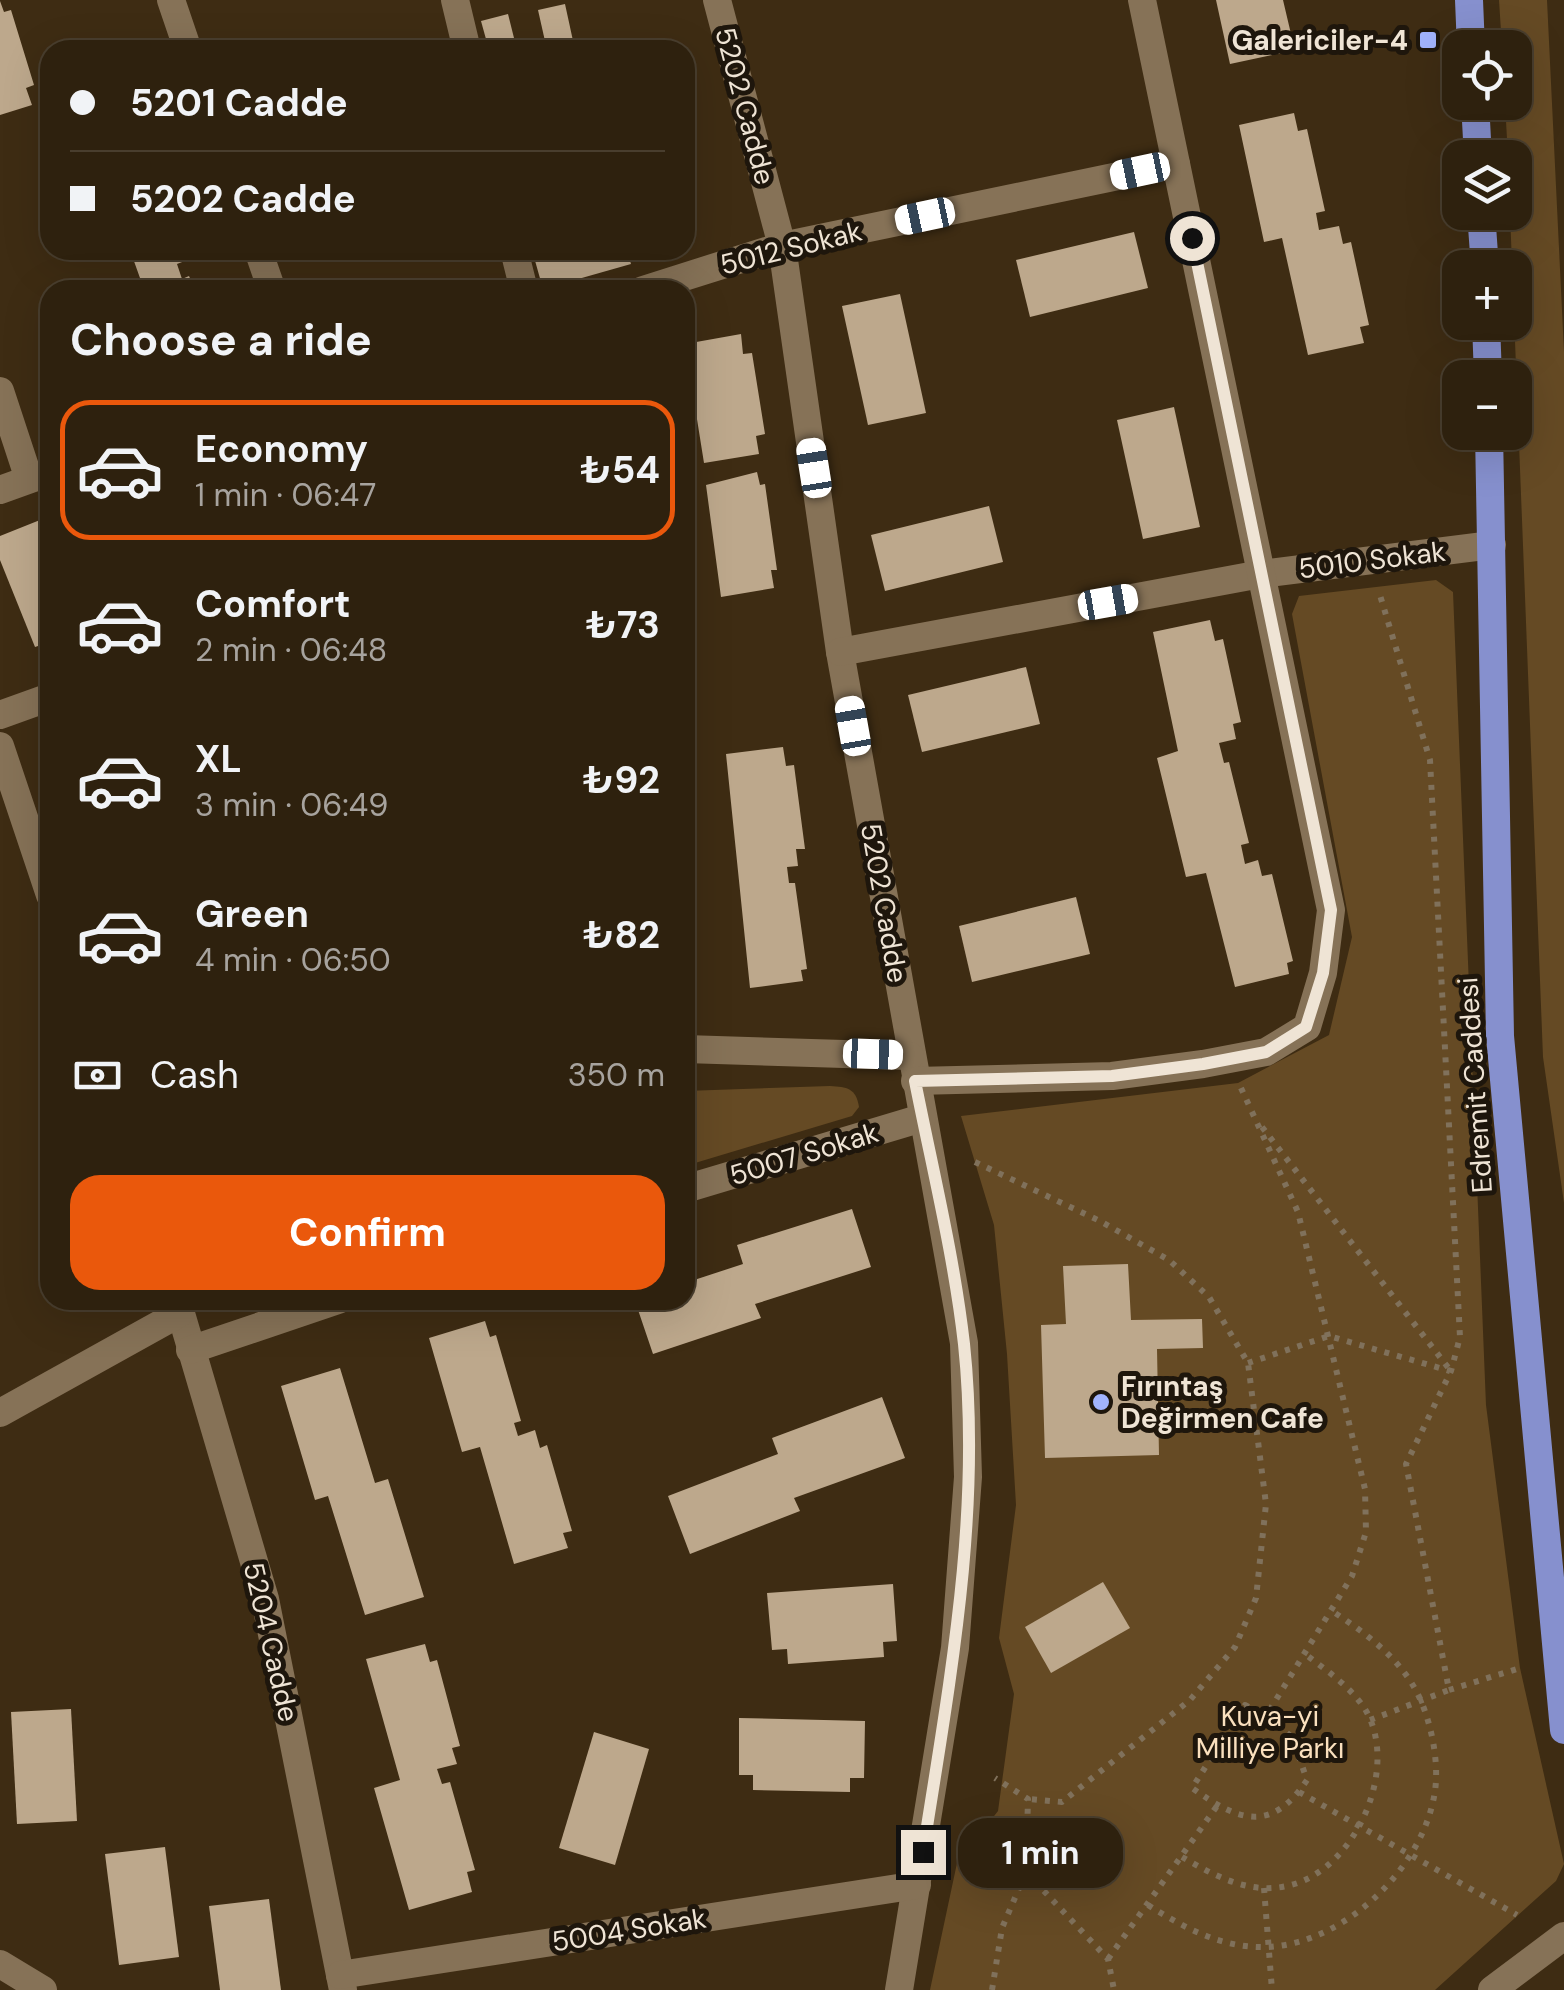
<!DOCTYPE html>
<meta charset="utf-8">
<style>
:root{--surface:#2e210e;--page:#3a2e1c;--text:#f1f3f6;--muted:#a7a39e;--line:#493e2e;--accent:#ea580c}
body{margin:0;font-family:"DM Sans",sans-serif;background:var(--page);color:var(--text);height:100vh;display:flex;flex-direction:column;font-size:38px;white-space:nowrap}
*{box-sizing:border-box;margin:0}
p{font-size:32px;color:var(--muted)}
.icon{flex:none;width:55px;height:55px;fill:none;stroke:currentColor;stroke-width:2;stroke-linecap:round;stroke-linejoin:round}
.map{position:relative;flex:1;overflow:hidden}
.drawer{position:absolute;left:40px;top:280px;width:655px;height:1030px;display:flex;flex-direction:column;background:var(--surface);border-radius:30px;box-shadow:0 10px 40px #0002,0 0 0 2px var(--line)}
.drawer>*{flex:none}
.banner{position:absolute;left:40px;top:40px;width:655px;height:220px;border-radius:30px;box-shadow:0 10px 40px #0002,0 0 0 2px var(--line);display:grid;align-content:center;height:220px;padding:0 30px;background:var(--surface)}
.fabs{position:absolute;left:1442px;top:30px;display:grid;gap:20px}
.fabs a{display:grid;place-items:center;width:90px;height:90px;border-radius:20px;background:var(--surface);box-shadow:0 10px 40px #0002,0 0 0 2px var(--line);font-size:50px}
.end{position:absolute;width:45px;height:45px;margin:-22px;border:12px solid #efe4d5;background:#111;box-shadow:0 0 0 5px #111}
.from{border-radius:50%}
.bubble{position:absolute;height:70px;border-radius:30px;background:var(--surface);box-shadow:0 10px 40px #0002,0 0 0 2px var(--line);font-size:32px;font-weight:700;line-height:70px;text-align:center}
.car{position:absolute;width:30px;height:60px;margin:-30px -15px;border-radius:12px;box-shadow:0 0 8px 2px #0007;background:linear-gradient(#fff 24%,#345 0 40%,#fff 0 76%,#345 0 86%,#fff 0)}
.banner b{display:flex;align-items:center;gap:35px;height:95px;font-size:38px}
.banner b+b{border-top:2px solid var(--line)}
.banner i{width:25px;height:25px;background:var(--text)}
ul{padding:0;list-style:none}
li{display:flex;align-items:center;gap:30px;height:140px;margin:0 20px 15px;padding:0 10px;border:5px solid transparent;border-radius:30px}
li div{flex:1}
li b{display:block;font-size:38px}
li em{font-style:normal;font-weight:700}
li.active{border-color:var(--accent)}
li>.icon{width:90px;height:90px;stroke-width:1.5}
h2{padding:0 30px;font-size:45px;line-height:120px}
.pay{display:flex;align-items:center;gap:25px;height:110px;padding:0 30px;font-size:38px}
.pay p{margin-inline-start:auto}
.cta{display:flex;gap:20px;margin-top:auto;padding:20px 30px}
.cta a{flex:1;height:115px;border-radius:30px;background:var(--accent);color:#fff;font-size:40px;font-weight:700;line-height:115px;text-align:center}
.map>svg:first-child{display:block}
</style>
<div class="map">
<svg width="1564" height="1990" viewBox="0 0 1564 1990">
<rect width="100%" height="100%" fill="#3e2c13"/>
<g fill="#654a24">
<polygon points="1499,0 1547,0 1564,352 1564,1203 1543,1057 1510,213 1515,212 1515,158 1508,157 1505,103 1515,102 1515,48 1502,47"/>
<polygon points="1436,580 1453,592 1486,1405 1520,1668 1564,1864 1556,1881 1435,1990 930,1990 957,1863 998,1811 1014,1694 999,1638 1016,1505 1007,1354 994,1225 961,1116 1238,1083 1329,1035 1352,937 1292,614 1299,596"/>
<path d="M830 1086C847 1087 856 1088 859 1107L852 1116 685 1166V1091Z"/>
</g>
<g fill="#bda88c">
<polygon points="1216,0 1283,0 1291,34 1282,36 1286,52 1230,64"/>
<polygon points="0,1 4,12 11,10 34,85 26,88 32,105 0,115"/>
<polygon points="565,4 575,50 547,50 538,10"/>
<polygon points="508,14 517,50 489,50 481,21"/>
<polygon points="1294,113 1298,131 1307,129 1325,211 1316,213 1319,230 1339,226 1343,244 1351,242 1369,325 1360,327 1364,343 1308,355 1282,238 1264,242 1239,125"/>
<polygon points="1134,232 1148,288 1030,317 1016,260"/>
<polygon points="130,250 192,250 195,257 177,264 182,279 189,276 195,290 118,290 140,278"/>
<polygon points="532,250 627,250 631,264 543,289"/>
<polygon points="900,294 926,413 868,425 842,306"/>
<polygon points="741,334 743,354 752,353 765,434 756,436 759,454 704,463 685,344"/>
<polygon points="1174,407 1200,527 1143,539 1117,420"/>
<polygon points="757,472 760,485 765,484 777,570 771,570 774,588 721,597 706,485"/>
<polygon points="989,506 1003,562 885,591 871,535"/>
<polygon points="50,516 50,642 35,647 0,560 0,536"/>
<polygon points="1210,620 1215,641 1223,639 1241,722 1233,724 1236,739 1219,743 1224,763 1229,762 1249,843 1241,845 1245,864 1258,860 1262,876 1272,874 1293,961 1287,963 1289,974 1235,987 1206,873 1186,877 1157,758 1178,751 1153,632"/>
<polygon points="1026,667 1040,724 922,752 908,695"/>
<polygon points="783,747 786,766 794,765 805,849 796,849 798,866 787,867 789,883 795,883 807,969 801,970 803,981 750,988 726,754"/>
<polygon points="1076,897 1090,954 972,982 959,926"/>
<polygon points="852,1209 871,1267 755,1304 761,1318 653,1354 635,1301 685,1300 685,1283 743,1264 737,1245"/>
<polygon points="1128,1264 1131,1320 1202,1319 1203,1348 1157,1349 1159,1455 1045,1458 1041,1325 1066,1324 1063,1266"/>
<polygon points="485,1321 490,1337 496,1335 521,1421 514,1423 518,1436 535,1430 540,1448 547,1445 572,1531 563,1533 568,1548 514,1564 480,1447 462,1452 429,1338"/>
<polygon points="340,1368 375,1483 388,1479 424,1597 365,1615 328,1496 315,1500 281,1386"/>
<polygon points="882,1397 905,1458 794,1498 800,1511 690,1554 668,1496 778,1454 772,1438"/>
<polygon points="1103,1582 1130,1628 1051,1673 1025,1627"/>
<polygon points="893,1584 897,1641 883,1642 884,1657 788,1664 787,1649 772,1650 767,1593"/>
<polygon points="425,1644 430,1662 437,1660 460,1746 452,1748 457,1764 437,1769 442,1784 450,1782 475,1870 467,1872 472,1892 409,1910 374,1788 400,1780 366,1659"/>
<polygon points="71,1709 77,1821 17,1824 11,1712"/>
<polygon points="739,1718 865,1721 864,1778 850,1778 850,1792 753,1790 753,1775 739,1775"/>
<polygon points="594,1732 649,1749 615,1865 559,1848"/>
<polygon points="165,1847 179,1957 119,1965 105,1854"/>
<polygon points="269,1899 281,1990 220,1990 209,1906"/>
</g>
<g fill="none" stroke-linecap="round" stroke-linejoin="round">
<g stroke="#80715b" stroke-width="6" stroke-dasharray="5 8" stroke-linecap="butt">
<path d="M1241 1088 1298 1212 1365 1489 1366 1532 1352 1576 1266 1716 1292 1737 1307 1780C1271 1834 1238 1821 1192 1788L1245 1705 1266 1716"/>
<polyline points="1262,1127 1450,1370"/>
<polyline points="975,1162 1100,1221 1169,1260 1209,1297 1248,1363 1266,1504 1256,1598 1235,1647 1190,1700 1062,1802 1028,1799"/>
<polyline points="1248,1363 1329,1336 1450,1371"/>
<polyline points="1449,1690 1520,1668"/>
<polyline points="1370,1720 1449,1690 1406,1464 1451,1371 1460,1337 1430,760 1379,592"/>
<polyline points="1299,1792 1517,1915"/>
<path d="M1182 1857C1215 1876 1251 1896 1291 1885 1357 1868 1402 1764 1363 1706 1348 1685 1326 1670 1305 1654"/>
<polyline points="1026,1872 1108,1959 1114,1990"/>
<polyline points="1264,1888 1272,1990"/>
<path d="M1148 1905C1184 1928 1224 1949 1268 1947 1346 1943 1424 1867 1435 1791 1439 1763 1432 1727 1421 1701 1404 1661 1367 1634 1332 1611"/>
<polyline points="1108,1959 1217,1806"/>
<polyline points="992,1990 1002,1928 1026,1872 1028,1799 995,1778"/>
</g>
<g stroke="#867257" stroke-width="28">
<polyline points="171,0 188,50"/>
<polyline points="455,0 467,50"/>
<polyline points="717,0 782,246 840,652 964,1343 968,1477 955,1648 899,1990"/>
<polyline points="258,250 272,290"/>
<polyline points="514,250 524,290"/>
<polyline points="643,290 782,246 1176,164"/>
<polyline points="0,391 29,479"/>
<polyline points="0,490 50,472"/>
<polyline points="840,652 1261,574 1492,545"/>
<polyline points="0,715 50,697"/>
<polyline points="0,746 50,895"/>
<polyline points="685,1049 910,1056"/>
<polyline points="915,1081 1112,1076 1203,1064 1266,1052 1307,1027 1323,973 1331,910 1142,0"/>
<polyline points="685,1189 922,1118"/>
<polyline points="177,1300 265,1599 343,1990"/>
<polyline points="190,1350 338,1300"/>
<polyline points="0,1413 180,1313"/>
<polyline points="0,1964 43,1990"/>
<polyline points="340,1975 917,1885"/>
<polyline points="1492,1990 1564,1936"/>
</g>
<g stroke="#8690ce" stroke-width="28">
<polyline points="1469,0 1471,48"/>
<polyline points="1475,102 1478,158"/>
<polyline points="1481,212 1485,268"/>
<polyline points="1486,322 1488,378"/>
<polyline points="1489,432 1500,1036 1564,1730"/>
</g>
</g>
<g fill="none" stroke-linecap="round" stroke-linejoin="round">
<path stroke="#efe4d5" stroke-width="12" d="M923 1852C949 1685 982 1513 964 1344 954 1256 932 1167 915 1081L1112 1076 1203 1064 1266 1052 1306 1027 1323 973 1331 910 1192 238"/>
</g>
<g fill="#a1b3fd" stroke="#1e160c" stroke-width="4">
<rect x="1418" y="30" width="20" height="20" rx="5"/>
<circle cx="1101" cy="1402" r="10"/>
</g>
<g text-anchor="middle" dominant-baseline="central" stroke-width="10" stroke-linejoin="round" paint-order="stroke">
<g font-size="28" font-weight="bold" fill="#efe4d5" stroke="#1e160c" text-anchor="end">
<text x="1408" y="40">Galericiler-4</text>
<text x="1121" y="1386" text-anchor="start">Fırıntaş<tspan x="1121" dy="32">Değirmen Cafe</tspan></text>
</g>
<g font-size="28" fill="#efe4d5" stroke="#1e160c">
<text transform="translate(745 106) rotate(75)">5202 Cadde</text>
<text transform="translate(791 248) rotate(-14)">5012 Sokak</text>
<text transform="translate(1372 560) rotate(-7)">5010 Sokak</text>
<text transform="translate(884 903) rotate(80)">5202 Cadde</text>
<text transform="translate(1475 1085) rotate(-94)">Edremit Caddesi</text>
<text transform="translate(804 1154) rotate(-17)">5007 Sokak</text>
<text transform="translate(271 1642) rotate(77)">5204 Cadde</text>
<text transform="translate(629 1930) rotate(-9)">5004 Sokak</text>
</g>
<g font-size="28" fill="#fae0be" stroke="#1e160c">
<text x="1270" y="1716">Kuva-yi<tspan x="1270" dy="32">Milliye Parkı</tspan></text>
</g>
</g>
</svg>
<div class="fabs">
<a><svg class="icon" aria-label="locate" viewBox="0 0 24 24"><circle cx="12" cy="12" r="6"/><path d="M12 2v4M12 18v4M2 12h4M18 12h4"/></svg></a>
<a><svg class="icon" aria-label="layers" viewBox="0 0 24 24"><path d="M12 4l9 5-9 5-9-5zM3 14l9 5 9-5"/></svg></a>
<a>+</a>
<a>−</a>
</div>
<i class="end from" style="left:1192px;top:238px"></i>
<i class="end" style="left:923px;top:1852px"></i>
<div class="bubble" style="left:958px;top:1818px;width:165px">1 min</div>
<i class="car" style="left:1140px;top:171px;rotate:258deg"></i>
<i class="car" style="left:925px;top:216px;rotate:258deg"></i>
<i class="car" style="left:814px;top:468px;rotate:351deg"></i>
<i class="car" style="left:1108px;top:602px;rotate:80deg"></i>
<i class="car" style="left:853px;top:726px;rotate:350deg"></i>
<i class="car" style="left:873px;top:1054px;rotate:92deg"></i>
<div class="banner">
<b><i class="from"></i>5201 Cadde</b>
<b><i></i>5202 Cadde</b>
</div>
<section class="drawer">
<h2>Choose a ride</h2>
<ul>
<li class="active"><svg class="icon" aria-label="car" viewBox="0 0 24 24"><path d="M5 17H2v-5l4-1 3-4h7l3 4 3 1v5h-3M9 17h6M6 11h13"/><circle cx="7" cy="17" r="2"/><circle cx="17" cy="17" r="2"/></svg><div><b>Economy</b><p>1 min · 06:47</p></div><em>₺54</em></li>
<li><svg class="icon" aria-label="car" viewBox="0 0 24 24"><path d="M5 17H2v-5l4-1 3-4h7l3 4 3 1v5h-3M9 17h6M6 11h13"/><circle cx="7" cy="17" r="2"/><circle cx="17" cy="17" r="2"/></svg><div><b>Comfort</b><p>2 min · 06:48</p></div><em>₺73</em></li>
<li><svg class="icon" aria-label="car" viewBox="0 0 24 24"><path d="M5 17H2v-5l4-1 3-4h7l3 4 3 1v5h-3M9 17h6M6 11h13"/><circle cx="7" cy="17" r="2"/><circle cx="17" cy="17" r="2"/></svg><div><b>XL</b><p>3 min · 06:49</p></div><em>₺92</em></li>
<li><svg class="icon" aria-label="car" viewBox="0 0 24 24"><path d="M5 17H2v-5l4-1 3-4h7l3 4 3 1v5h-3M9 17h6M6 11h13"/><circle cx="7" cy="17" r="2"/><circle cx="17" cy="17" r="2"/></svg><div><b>Green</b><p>4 min · 06:50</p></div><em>₺82</em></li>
</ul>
<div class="pay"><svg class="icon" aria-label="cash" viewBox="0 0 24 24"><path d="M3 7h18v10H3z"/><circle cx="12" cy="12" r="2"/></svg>Cash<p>350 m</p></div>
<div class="cta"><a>Confirm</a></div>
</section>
</div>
